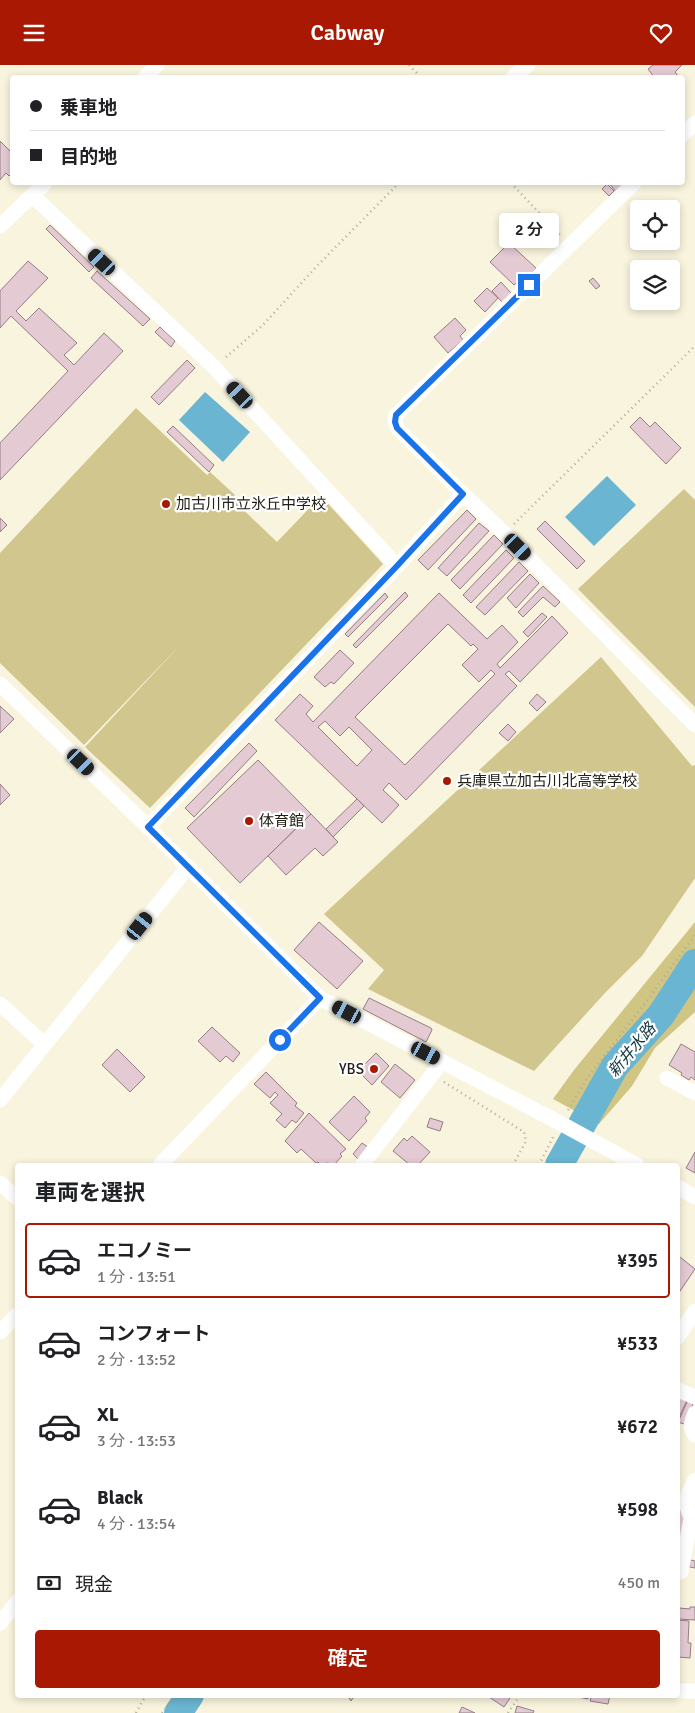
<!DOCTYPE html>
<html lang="ja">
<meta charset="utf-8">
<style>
:root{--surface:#fff;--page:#f6f6f6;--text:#202124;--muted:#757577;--line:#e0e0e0;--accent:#a81803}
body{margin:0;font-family:Signika,"Noto Sans JP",sans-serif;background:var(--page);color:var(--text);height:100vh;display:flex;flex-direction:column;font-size:19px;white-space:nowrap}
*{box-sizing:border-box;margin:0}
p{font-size:16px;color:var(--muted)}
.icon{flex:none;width:28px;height:28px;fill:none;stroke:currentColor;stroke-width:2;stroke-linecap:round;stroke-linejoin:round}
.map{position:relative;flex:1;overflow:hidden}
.drawer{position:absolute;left:15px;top:1098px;width:665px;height:535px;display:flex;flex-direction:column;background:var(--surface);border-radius:5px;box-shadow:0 2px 8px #0003}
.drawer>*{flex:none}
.hud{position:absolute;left:10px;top:10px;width:675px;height:110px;border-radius:5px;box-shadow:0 2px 8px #0003;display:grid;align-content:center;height:110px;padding:0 20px;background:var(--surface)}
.buttons{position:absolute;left:630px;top:135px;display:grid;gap:10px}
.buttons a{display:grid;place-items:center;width:50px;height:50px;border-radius:5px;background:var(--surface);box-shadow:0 2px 8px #0003;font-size:25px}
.end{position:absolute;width:22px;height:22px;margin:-11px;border:6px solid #1a73e8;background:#fff;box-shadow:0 0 0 2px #fff}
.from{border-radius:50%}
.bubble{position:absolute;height:35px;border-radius:5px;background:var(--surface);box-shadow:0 2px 8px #0003;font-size:16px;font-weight:600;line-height:35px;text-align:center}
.car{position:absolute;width:15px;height:30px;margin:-15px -8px;border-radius:6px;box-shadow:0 0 4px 1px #0007;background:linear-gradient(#222 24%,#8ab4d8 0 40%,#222 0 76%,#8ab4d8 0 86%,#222 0)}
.hud b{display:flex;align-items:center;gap:18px;height:48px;font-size:19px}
.hud b+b{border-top:1px solid var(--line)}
.hud i{width:12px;height:12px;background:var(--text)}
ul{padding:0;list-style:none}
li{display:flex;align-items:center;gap:15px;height:75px;margin:0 10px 8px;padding:0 10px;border:2px solid transparent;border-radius:5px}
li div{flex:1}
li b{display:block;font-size:19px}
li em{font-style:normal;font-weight:600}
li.active{border-color:var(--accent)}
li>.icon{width:45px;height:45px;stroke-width:1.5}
h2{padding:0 20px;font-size:22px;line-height:60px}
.pay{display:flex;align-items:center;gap:12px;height:55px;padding:0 20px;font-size:19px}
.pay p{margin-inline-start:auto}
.button{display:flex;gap:10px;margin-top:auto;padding:10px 20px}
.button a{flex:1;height:58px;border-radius:5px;background:var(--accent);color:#fff;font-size:20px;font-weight:600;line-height:58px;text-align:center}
header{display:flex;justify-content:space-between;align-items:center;height:65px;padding:0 20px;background:var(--accent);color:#fff;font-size:22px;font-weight:600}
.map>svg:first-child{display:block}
</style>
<header><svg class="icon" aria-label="menu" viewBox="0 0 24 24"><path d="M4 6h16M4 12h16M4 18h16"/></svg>Cabway<svg class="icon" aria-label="heart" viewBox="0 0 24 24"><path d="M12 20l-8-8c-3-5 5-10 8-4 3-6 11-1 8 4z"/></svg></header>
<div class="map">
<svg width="695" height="1648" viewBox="0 0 695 1648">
<rect width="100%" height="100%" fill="#f9f4dd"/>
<g fill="#d1c68e">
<polygon points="136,343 207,410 210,407 235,430 232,434 277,477 321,431 383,499 150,743 85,682 183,577 84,680 0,598 0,488"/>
<polygon points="684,424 695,435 695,642 578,524"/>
<polygon points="601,592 692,701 695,700 695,813 642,891 605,928 534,1006 368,924 384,905 324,849"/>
</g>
<polygon fill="#d1c584" points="695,857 695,947 655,983 632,1021 599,1059 553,1034 574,1005"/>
<g fill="#6ab5d1">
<polygon points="205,327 250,367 223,397 179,355"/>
<polygon points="607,411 636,440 594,481 565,452"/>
</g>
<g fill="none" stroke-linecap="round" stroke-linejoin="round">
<g stroke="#6ab5d1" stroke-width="28">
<polyline points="559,1100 615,1001 661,950 695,898"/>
<polyline points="178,1648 190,1630"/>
</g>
</g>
<g fill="#e4cad3" stroke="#957d85" fill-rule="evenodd">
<polygon points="653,0 682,0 675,7 679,12 654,12 648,4"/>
<polygon points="0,76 12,88 12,108 9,111 6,108 0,115"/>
<polygon points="609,118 624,118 616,127"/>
<polygon points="607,119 614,126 609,131 602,124"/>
<polygon points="50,160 94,202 89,207 46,164"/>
<polygon points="509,178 536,203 521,218 519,216 514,220 490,197"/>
<polygon points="28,196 48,213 16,246 26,256 39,243 77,278 64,290 74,300 104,268 123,286 0,415 0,378 68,306 11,251 0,263 0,226"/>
<polygon points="97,206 150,254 143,261 91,213"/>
<polygon points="593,213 600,221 596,224 589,216"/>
<polygon points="501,217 511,228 502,237 492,226"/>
<polygon points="487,223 498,233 485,247 474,236"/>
<polygon points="455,253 466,265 460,271 463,275 448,288 434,272"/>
<polygon points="160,262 175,276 171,282 155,267"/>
<polygon points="187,295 195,303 159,340 151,332"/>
<polygon points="640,352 650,362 655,357 681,383 666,399 630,362"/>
<polygon points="173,361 214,400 209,407 167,367"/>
<polygon points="467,445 476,454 428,505 418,495"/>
<polygon points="0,453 7,460 0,467"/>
<polygon points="545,456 585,496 577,504 537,464"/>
<polygon points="479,458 489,466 447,511 438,503"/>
<polygon points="494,470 503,479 460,524 451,515"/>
<polygon points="506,485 514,493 471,538 463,530"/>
<polygon points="519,497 528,506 485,550 476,542"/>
<polygon points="530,509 539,518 516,543 507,533"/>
<polygon points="543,521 560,537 555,542 543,532 523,552 518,547"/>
<polygon points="405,527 408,531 356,583 353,580"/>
<polygon points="385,528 388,532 348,572 345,569"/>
<path d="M439 528 487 574 502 560 518 577 497 599 500 603 552 551 568 568 520 617 509 606 505 609 517 621 406 735 389 718 383 725 399 740 382 758 275 655 300 629 313 641 306 649 313 657ZM448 559 471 581 473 579 478 584 462 600 479 617 491 605 495 609 405 700 355 652ZM325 656 340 671 349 662 372 685 357 701 318 662Z"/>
<polygon points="542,548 547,552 528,572 523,567"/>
<polygon points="340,585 354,598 334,619 331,617 325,622 314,612"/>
<polygon points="537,629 546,637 537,646 529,638"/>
<polygon points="0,641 14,654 0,668"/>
<polygon points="508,659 516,667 508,676 499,668"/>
<polygon points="249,678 257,686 194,752 185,743"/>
<polygon points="258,695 311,749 240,818 187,763"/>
<polygon points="0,719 10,730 0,740"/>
<polygon points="357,734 364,741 333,772 326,764"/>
<polygon points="311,749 338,777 323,791 315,783 286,810 268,791"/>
<polygon points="319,857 363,896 337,924 294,885"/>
<polygon points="369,933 431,963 432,965 426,977 363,944"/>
<polygon points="212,962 240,988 233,997 226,991 220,997 198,976"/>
<polygon points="681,979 695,987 695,1015 691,1012 689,1015 681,1010 682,1008 669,1000"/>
<polygon points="117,984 145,1012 130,1027 102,1000"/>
<polygon points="376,988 389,1001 372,1020 358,1006"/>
<polygon points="395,999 415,1015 400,1033 381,1017"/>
<polygon points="266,1007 297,1038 295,1041 304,1048 296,1058 292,1055 285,1063 276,1055 282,1049 270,1038 278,1030 275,1027 270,1033 254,1019"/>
<polygon points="354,1031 370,1047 365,1053 367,1056 349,1076 329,1057"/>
<polygon points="309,1048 346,1084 340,1089 342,1091 334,1100 327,1098 321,1100 318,1097 316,1098 301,1084 297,1088 285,1076"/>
<polygon points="430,1053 443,1057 440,1066 427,1062"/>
<polygon points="412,1071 430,1087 418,1100 410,1100 393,1086 404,1073 407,1076"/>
<polygon points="362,1078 368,1082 358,1094 353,1089"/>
<polygon points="695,1087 695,1108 686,1103"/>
<polygon points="680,1192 695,1204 678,1229 678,1196"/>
<polygon points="678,1330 687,1335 678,1355"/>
<polygon points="688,1335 693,1338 687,1360 678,1357"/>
<polygon points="678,1445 683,1445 685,1472 678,1472"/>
<polygon points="686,1494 695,1496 695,1503 685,1501"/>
<polygon points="690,1542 695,1542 695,1555 678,1554 679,1543 690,1544"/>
<polygon points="678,1555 689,1556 688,1578 691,1578 690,1593 678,1592"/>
<polygon points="347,1630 355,1630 351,1636"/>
<polygon points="490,1630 512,1630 504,1642 489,1632"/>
<polygon points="579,1630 589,1630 588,1634 578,1632"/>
<polygon points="592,1630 610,1630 608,1639 590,1636"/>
<polygon points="517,1641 534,1646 533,1648 515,1648"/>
<polygon points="462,1642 475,1648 459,1648"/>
</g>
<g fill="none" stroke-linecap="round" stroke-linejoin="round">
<g stroke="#aeab99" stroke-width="2.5" stroke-dasharray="1 4" stroke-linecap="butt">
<polyline points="409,0 421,12"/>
<polyline points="511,118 560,170"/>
<polyline points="226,292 262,261 316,202 399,118"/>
<polyline points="514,459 695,281"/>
<polyline points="444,1017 524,1067 526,1076 513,1100"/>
<polyline points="568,1045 588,1012 649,933 695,870"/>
<polyline points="539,1100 553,1072"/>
<polyline points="136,1648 146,1630"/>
<polyline points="162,1648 176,1630"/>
<polyline points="508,1648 520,1630"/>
</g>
<g stroke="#fff" stroke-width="15">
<polyline points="145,12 157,0"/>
<polyline points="513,12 528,0"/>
<polyline points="682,70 695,58"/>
<polyline points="634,118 396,350 395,357 397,363 463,429 504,468 695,660"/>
<polyline points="33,131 214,302 397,501"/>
<polyline points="0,161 45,118"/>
<polyline points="0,619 148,762 320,933 560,1058 637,1100"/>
<polyline points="148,762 397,501 463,429"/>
<polyline points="0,939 44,979"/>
<polyline points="667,1013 695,1028"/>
<polyline points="0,1035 188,802"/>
<polyline points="160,1100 320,933"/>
<polyline points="362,1100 442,997"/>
<polyline points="0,1118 18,1134"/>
<polyline points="678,1122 695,1132"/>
<polyline points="0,1267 18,1249"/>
<polyline points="678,1272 695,1246"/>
<polyline points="678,1325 695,1332"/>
<path d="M695 1348C692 1356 688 1363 695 1370"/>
<polyline points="681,1507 691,1453 687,1442 688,1429 695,1415"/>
<polyline points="0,1558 18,1536"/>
<polyline points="678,1626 695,1626"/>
</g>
</g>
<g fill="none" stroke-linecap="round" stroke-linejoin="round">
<polyline stroke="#1a73e8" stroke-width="6" points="280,975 320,933 148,762 397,501 463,429 397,363 395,357 396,350 529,220"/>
</g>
<g fill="#a81803" stroke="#fff" stroke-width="2">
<circle cx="166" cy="439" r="5"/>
<circle cx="447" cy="716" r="5"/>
<circle cx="249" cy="756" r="5"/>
<circle cx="374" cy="1004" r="5"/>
</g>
<g text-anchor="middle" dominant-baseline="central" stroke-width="4.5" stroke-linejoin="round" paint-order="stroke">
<g font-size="15" fill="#222118" stroke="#fff" text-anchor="start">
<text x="176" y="439">加古川市立氷丘中学校</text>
<text x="457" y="716">兵庫県立加古川北高等学校</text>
<text x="259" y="756">体育館</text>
<text x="364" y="1004" text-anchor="end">YBS</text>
</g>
<g font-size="16" font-style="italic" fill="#133743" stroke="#fff">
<text transform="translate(632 985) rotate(-50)">新井水路</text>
</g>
</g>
</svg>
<div class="buttons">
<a><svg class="icon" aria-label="locate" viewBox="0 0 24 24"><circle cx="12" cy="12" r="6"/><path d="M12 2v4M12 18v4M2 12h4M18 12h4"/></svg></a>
<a><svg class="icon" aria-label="layers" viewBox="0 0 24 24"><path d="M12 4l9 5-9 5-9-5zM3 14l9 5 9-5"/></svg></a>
</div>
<i class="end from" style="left:280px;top:975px"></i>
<i class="end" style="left:529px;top:220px"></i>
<div class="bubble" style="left:499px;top:148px;width:60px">2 分</div>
<i class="car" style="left:102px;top:197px;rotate:313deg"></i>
<i class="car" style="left:240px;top:330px;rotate:317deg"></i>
<i class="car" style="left:518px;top:482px;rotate:135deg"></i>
<i class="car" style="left:81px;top:697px;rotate:134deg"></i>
<i class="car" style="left:140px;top:861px;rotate:39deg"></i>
<i class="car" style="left:347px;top:947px;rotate:297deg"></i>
<i class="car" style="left:426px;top:988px;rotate:117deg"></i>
<div class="hud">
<b><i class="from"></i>乗車地</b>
<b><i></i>目的地</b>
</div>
<section class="drawer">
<h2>車両を選択</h2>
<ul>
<li class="active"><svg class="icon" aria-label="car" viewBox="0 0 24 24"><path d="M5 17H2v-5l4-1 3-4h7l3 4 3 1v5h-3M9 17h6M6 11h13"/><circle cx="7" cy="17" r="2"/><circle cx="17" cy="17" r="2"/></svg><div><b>エコノミー</b><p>1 分 · 13:51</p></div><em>¥395</em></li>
<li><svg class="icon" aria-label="car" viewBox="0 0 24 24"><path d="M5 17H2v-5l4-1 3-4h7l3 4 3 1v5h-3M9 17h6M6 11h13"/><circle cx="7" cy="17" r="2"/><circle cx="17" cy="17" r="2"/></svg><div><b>コンフォート</b><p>2 分 · 13:52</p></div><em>¥533</em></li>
<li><svg class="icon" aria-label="car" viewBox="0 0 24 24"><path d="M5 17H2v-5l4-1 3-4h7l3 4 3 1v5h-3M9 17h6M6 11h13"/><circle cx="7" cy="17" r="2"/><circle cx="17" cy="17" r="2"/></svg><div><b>XL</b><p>3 分 · 13:53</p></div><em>¥672</em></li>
<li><svg class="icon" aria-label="car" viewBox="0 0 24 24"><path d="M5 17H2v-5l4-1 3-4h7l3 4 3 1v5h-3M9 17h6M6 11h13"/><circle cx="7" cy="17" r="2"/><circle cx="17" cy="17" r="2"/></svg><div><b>Black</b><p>4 分 · 13:54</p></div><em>¥598</em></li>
</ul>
<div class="pay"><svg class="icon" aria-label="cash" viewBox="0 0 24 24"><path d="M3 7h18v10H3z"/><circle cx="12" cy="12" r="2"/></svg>現金<p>450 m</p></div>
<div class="button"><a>確定</a></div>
</section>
</div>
